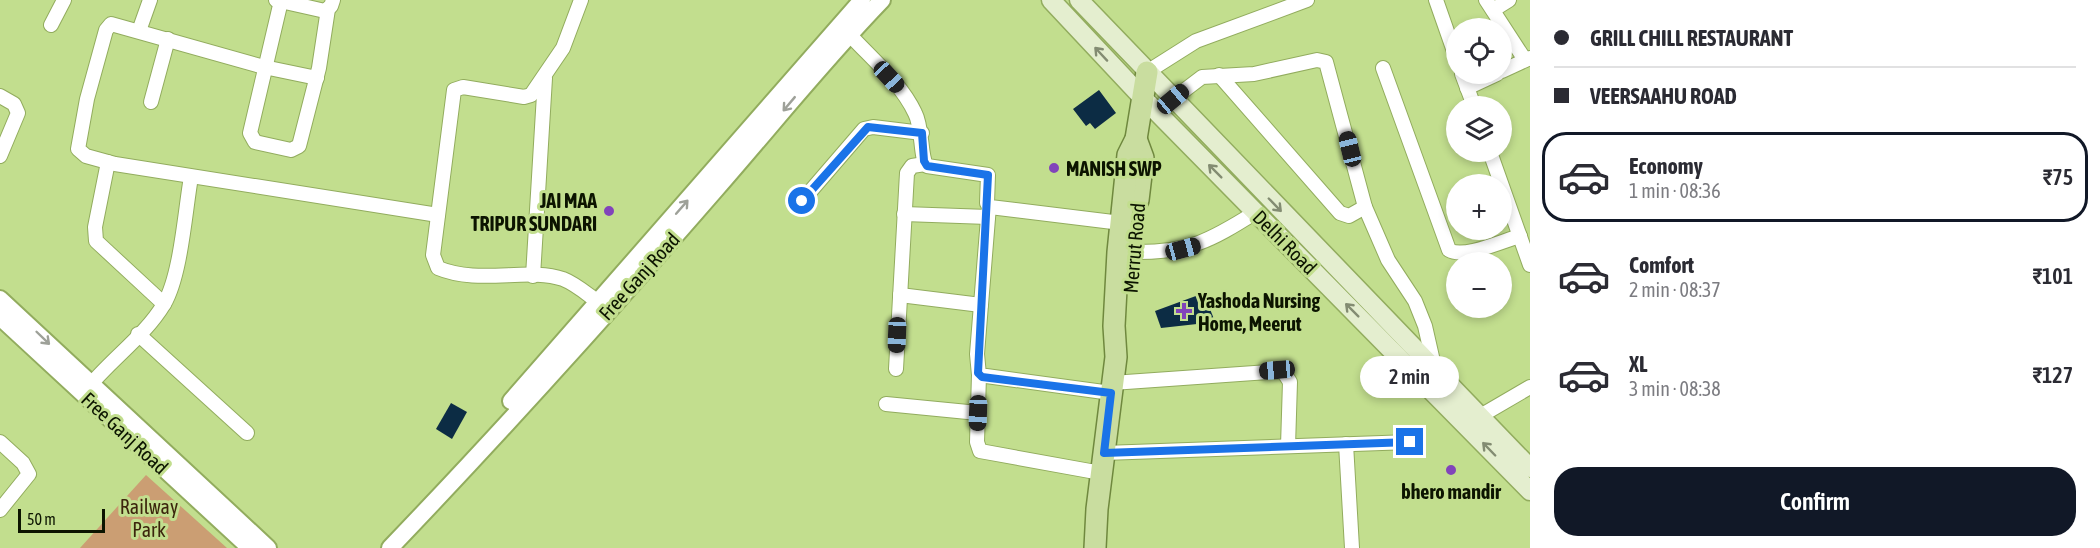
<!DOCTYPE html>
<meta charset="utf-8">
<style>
:root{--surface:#fff;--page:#f2f2f3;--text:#2b2b33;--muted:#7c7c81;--line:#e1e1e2;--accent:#111827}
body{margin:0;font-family:"Asap Condensed",sans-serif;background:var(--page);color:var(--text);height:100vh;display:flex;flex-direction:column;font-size:22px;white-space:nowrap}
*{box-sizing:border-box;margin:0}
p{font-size:20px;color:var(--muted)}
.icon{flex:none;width:33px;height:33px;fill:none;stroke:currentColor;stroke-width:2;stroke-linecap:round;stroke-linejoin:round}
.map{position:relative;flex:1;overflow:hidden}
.details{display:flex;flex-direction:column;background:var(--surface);width:570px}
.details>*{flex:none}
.hud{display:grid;align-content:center;height:132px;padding:0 24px;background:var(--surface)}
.buttons{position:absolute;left:1446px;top:18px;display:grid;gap:12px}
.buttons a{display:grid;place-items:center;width:66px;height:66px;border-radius:50%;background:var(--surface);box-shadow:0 3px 9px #0003;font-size:30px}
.scale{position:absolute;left:18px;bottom:15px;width:87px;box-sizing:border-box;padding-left:6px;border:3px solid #0c1400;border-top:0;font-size:16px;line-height:21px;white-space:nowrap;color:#0c1400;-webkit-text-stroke:4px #c2de8e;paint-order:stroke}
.end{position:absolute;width:27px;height:27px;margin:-14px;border:8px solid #1a73e8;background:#fff;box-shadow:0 0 0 3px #fff}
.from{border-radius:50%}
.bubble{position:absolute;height:42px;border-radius:21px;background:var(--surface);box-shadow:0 3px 9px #0003;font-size:20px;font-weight:600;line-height:42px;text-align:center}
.car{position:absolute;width:18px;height:36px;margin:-18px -9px;border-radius:8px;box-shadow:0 0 4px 2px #0007;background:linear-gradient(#222 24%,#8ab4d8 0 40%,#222 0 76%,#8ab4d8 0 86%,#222 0)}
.hud b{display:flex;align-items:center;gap:21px;height:57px;font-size:22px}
.hud b+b{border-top:2px solid var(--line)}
.hud i{width:15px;height:15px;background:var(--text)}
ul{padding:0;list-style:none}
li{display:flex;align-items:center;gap:18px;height:90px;margin:0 12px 9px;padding:0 12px;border:3px solid transparent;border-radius:24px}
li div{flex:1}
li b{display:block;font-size:22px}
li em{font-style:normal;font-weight:600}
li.current{border-color:var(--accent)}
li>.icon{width:54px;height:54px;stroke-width:1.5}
.action{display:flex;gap:12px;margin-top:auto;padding:12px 24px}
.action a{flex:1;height:69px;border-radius:24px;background:var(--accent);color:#fff;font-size:24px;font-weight:600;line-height:69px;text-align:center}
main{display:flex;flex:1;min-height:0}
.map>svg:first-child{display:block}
</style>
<main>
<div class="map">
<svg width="1530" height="548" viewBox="0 0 1530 548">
<rect width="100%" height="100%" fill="#c2de8e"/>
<polygon fill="#cb9e73" points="146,475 227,548 80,548"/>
<g fill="#0c2c44">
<polygon points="1099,90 1116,113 1095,129 1090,123 1086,126 1073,109"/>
<polygon points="1204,293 1215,322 1161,328 1155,311"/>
<polygon points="451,403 467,412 452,439 436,429"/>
</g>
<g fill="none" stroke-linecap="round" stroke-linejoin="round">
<defs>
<g id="minor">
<polyline points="276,0 325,11 331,6 333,0"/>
<path d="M581 0 563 48 531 95 524 97 463 87 454 90 433 255 438 268C478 285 529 267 563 279 576 284 587 294 598 302"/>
<polyline points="1436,0 1456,57"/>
<polyline points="1486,0 1525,60"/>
<polyline points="281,1 250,133 255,142 291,150 299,146 319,68 328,9"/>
<polyline points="1493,10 1509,0"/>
<polyline points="51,25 64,0"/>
<polyline points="139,31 150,0"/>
<path d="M849 34C872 59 901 83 915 113 923 128 920 158 927 166L988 175 987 203 990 207 1121 223"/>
<path d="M1383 68 1449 250C1464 259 1502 241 1520 236"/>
<polyline points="1502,71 1530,58"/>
<polyline points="1147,72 1196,41 1307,0"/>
<polyline points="1462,74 1474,106"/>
<polyline points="1219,75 1340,213 1349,216 1365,207"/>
<polyline points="317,78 264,67 111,24 106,30 87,99 78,149 86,156 115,164 438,215"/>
<polyline points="1467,88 1497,74"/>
<polyline points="0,96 14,104 18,113 0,156"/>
<polyline points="1173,99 1202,77 1254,74 1317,60 1326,62 1365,207 1388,260 1415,301 1425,326 1435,370"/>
<polyline points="151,102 168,39"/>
<polyline points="1490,152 1530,265"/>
<polyline points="108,162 95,227 96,241 164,304"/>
<polyline points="802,201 864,129 873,127 922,133"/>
<polyline points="989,206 977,354 979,375 1111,393"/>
<polyline points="904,214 988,217"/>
<path d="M1133 252C1188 253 1210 241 1256 212"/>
<polyline points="533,276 545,78"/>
<polyline points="900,295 981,305"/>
<polyline points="138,334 247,433"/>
<polyline points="896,369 907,173 912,166 925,164"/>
<polyline points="979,375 977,442 980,451 1101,473"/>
<polyline points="1112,383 1283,371 1290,382 1288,446"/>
<path d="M86 390C110 360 145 336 164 304 181 275 185 211 191 177"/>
<polyline points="886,404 978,413"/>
<polyline points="1482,415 1530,387"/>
<polyline points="0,442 23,463 29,474 0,510"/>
<polyline points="1346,444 1352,548"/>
<polyline points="1104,453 1410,442"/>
</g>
<g id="tertiary">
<polyline points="0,299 268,548"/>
<polyline points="0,317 250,548"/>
<polyline points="511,401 862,0"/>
<path d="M390 548C502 431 611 310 717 188 772 125 824 60 882 0"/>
</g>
<g id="secondary">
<polyline points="1051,0 1141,96 1530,491"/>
<polyline points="1079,0 1530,468"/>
</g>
<g id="primary">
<polyline points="1136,139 1143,158 1138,200"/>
<polyline points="1095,548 1097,509 1116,357 1114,326 1118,252 1128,155 1136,139 1147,72"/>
</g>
</defs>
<use href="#minor" stroke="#92ac5e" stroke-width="16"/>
<use href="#tertiary" stroke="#92ac5e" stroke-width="20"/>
<use href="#secondary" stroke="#92ac5e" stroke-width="21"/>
<use href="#primary" stroke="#6f883e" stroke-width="24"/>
<use href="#minor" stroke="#fff" stroke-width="14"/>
<use href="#tertiary" stroke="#fff" stroke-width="16"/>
<use href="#secondary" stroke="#e4eecf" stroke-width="18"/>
<use href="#primary" stroke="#c9dd9f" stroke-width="21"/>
</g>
<defs><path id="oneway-shaft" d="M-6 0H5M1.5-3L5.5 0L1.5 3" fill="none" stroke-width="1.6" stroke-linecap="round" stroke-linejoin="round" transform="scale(1.5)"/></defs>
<g stroke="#838c72">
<use href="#oneway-shaft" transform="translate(1101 54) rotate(-133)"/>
<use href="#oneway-shaft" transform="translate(1215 171) rotate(-135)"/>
<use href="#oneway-shaft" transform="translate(1275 205) rotate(46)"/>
<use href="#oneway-shaft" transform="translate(1352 310) rotate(-135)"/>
<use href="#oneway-shaft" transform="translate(1489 449) rotate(-134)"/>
</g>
<g stroke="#9ea199">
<use href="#oneway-shaft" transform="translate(789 104) rotate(130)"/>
<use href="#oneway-shaft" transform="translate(682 207) rotate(-49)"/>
<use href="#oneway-shaft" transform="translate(43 338) rotate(44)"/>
</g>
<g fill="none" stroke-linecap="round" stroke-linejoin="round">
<polyline stroke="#1a73e8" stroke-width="8" points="802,201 868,127 922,133 924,161 927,166 988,175 978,373 982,377 1111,393 1104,453 1410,442"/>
</g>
<g fill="#8144ba" stroke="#c2de8e" stroke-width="2">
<circle cx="1054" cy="168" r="6"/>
<circle cx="609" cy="211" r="6"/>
<path d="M1181 302h6v6h6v6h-6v6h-6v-6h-6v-6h6z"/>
<circle cx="1451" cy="470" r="6"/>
</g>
<g text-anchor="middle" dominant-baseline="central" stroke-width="6" stroke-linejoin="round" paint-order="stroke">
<g font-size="20" font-weight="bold" fill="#0c1400" stroke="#c2de8e" text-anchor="start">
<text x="1066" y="168">MANISH SWP</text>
<text x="597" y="200" text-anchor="end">JAI MAA<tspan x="597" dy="23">TRIPUR SUNDARI</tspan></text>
<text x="1198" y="300">Yashoda Nursing<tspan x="1198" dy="23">Home, Meerut</tspan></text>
<text x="1451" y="491" text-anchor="middle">bhero mandir</text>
</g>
<g font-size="20" fill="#0c1400" stroke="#c2de8e">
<text transform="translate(1285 242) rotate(45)">Delhi Road</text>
<text transform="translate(1134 248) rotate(-85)">Merrut Road</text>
<text transform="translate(639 276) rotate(-48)">Free Ganj Road</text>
<text transform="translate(125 433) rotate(43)">Free Ganj Road</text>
</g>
<g font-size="20" fill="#3c250d" stroke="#c2de8e">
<text x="149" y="506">Railway<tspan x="149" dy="23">Park</tspan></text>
</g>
</g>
</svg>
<div class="buttons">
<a><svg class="icon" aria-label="locate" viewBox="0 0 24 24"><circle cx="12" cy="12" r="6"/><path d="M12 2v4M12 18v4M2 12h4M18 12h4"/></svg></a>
<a><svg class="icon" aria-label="layers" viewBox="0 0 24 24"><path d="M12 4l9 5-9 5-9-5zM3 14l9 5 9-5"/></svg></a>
<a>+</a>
<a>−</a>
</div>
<div class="scale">50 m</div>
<i class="end from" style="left:802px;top:201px"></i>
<i class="end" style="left:1410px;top:442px"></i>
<div class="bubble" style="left:1360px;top:356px;width:99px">2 min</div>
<i class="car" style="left:889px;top:77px;rotate:137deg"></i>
<i class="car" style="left:1173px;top:99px;rotate:50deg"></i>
<i class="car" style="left:1350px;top:149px;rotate:346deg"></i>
<i class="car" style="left:1183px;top:249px;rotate:75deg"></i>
<i class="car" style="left:897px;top:335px;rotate:182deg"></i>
<i class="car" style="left:1277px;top:370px;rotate:265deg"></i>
<i class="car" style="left:978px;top:413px;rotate:182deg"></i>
</div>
<section class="details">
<div class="hud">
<b><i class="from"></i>GRILL CHILL RESTAURANT</b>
<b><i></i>VEERSAAHU ROAD</b>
</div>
<ul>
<li class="current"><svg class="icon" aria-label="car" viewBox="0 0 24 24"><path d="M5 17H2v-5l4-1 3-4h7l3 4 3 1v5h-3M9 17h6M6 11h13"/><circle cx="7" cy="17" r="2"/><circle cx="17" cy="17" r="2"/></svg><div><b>Economy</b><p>1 min · 08:36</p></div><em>₹75</em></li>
<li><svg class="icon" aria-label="car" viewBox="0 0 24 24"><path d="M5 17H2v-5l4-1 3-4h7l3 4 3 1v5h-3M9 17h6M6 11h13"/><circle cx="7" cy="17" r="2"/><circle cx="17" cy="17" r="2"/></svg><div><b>Comfort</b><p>2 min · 08:37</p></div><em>₹101</em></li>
<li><svg class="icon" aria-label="car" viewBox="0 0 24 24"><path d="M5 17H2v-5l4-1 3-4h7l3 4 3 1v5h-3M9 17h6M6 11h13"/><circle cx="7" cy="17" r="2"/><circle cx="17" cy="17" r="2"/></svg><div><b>XL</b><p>3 min · 08:38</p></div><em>₹127</em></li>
</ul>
<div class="action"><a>Confirm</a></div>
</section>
</main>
